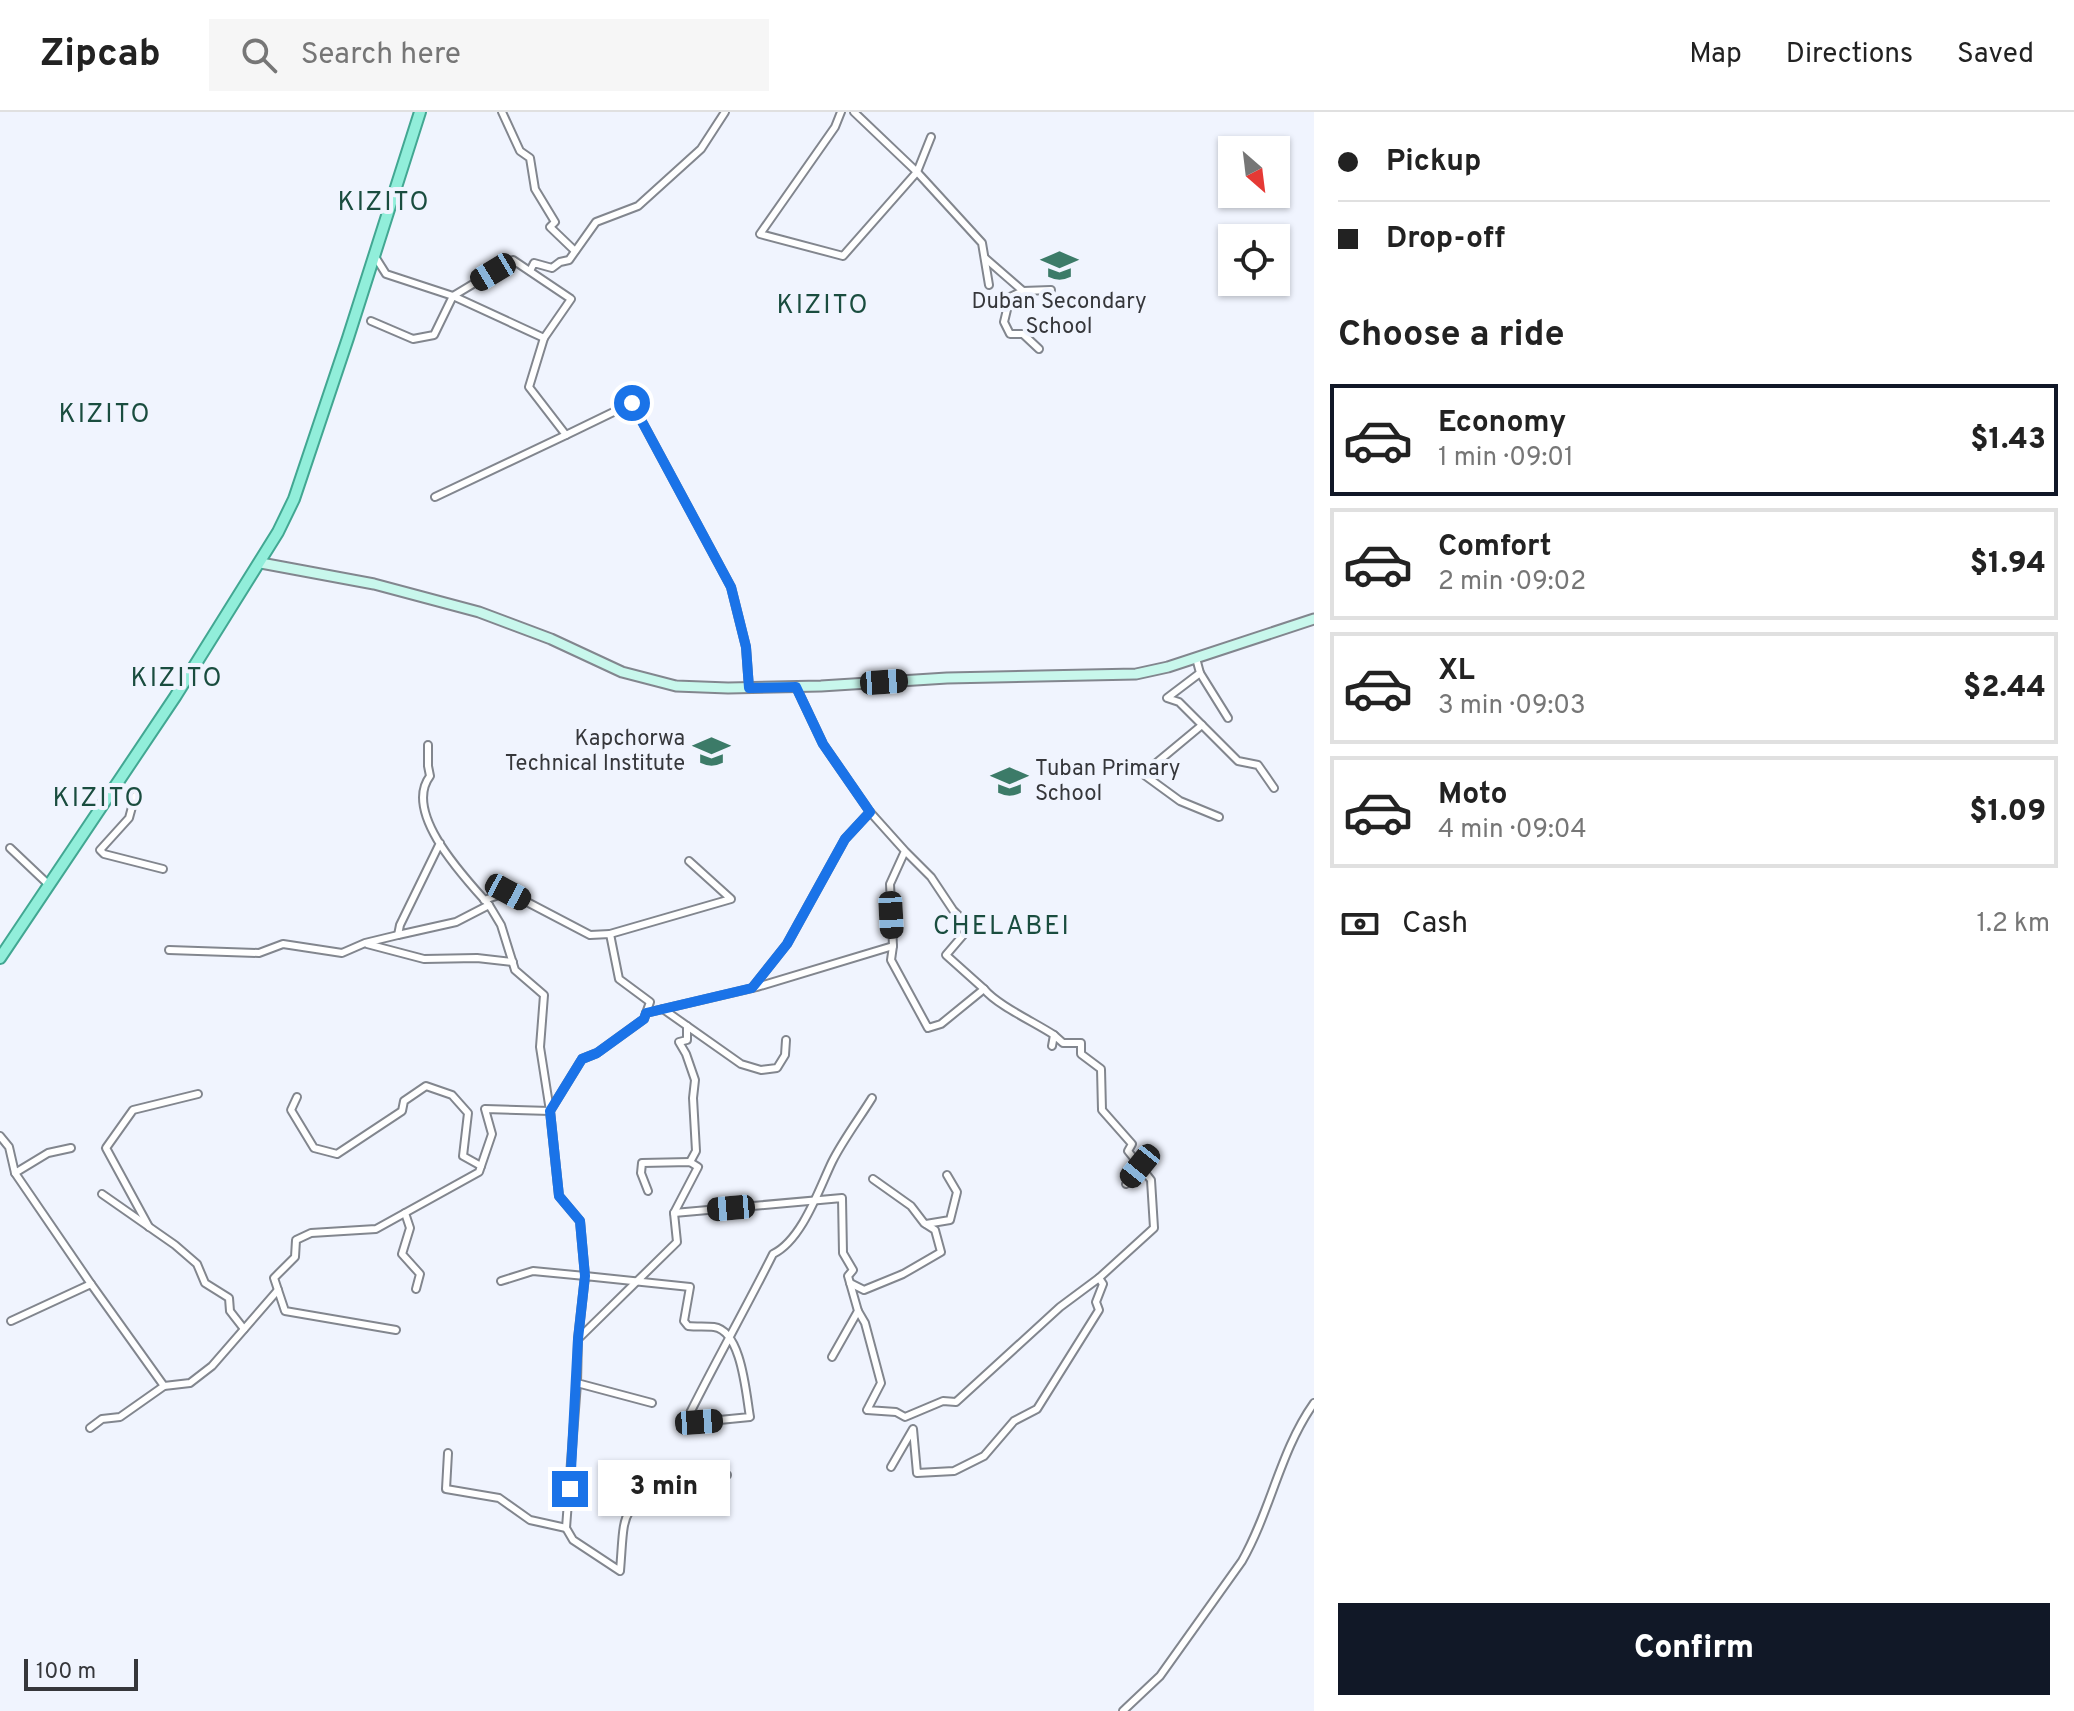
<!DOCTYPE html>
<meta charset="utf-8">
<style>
:root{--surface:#fff;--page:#f6f6f6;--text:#222;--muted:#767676;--line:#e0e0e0;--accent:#111827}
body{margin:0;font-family:Overpass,sans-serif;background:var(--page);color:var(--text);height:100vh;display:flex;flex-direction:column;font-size:30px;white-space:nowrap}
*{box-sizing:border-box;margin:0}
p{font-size:26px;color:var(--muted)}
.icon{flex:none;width:44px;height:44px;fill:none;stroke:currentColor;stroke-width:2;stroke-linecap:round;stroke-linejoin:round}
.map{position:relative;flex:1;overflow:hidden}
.panel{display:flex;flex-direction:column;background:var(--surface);width:760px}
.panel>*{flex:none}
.hud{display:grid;align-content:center;height:176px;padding:0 24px;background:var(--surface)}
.needle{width:52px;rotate:152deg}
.buttons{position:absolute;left:1218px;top:24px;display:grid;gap:16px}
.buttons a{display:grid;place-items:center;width:72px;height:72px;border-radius:0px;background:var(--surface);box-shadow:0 2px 6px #0004;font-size:40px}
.scale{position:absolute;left:24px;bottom:20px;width:114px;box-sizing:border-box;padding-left:8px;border:4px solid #36373b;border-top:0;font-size:22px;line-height:28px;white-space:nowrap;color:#36373b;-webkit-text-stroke:6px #f0f4fe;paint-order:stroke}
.end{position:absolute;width:36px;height:36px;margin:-18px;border:10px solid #1a73e8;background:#fff;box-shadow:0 0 0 4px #fff}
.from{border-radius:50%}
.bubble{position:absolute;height:56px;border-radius:0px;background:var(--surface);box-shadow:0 2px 6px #0004;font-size:26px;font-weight:800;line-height:56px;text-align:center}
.car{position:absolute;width:24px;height:48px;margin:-24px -12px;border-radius:10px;box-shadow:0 0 6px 2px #0007;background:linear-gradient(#222 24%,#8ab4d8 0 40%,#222 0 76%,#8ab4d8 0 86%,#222 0)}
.hud b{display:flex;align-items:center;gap:28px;height:76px;font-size:30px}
.hud b+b{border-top:2px solid var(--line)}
.hud i{width:20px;height:20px;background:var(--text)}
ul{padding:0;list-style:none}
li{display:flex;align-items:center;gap:24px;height:112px;margin:0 16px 12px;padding:0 8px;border:4px solid var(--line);border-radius:0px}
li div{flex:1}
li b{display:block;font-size:30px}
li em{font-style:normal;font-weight:800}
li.on{border-color:var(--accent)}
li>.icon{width:72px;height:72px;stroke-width:1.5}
h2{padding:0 24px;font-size:36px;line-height:96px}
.pay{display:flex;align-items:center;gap:20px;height:88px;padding:0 24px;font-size:30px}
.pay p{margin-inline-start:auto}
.primary-button{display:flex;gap:16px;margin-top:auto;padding:16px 24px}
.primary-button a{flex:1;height:92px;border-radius:0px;background:var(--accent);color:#fff;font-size:32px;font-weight:800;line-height:92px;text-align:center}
header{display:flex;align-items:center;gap:48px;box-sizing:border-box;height:112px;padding:0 40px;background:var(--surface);border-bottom:2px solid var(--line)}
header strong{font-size:38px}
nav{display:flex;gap:44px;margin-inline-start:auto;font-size:28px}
.search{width:560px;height:72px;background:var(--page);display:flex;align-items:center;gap:20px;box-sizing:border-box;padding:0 28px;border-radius:0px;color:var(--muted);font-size:30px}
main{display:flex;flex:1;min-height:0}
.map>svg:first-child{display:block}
</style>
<header>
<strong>Zipcab</strong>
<div class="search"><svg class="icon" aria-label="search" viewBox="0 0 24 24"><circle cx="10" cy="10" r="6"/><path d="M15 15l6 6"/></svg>Search here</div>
<nav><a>Map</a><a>Directions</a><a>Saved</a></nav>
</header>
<main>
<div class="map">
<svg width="1314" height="1599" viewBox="0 0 1314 1599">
<rect width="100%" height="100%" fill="#f0f4fe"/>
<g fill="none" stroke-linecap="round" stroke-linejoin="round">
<defs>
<g id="street">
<polyline points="502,0 520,39 530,46 535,77 555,110 550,115 575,139"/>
<polyline points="841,0 835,15 760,122 843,144 917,60 931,25"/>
<polyline points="854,0 917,60 982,131 989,173"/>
<polyline points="985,146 1023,179 1051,178"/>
<polyline points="530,159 534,151 552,156 560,150 569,148 596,110 638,94 701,37 725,0"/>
<polyline points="1023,179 1010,185 1004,210 1010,222 1023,222 1039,237"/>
<polyline points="371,209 413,227 434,223 453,184 544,226 571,187 513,148 453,184 386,162 374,143"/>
<polyline points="566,323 632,291 731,475 746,535 749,576"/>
<polyline points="435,385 566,323 529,275 544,226"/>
<polyline points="1196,546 1200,561 1167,586 1179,590 1202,613 1143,662 1180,689 1219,705"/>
<polyline points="1200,561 1228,606"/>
<polyline points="796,575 823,632 870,700"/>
<polyline points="1202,613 1238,649 1258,653 1274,676"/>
<path d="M428 633V654L430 664C402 701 466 767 489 793L456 810 398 823 400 813 440 731"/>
<polyline points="135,684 129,706 100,738 104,742 163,757"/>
<polyline points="10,736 49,773"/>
<polyline points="484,788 508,780 590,823 610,822 619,867 650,890 644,907 597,941 582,947 550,999 540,935 544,883 515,858 501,813 489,793"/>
<polyline points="610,822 731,787 689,749"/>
<polyline points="367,832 424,847 477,846 513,850"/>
<polyline points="169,838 259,841 283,832 342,841 365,831 398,823"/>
<polyline points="752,876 787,832 845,727 870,700 905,739 890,772 893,834 891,848 928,916 941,912 984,877 946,843 970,815 953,798 931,765 905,739"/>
<path d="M984 877C997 893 1034 910 1054 923L1052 934"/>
<polyline points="663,897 741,952 761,958 777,956 785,943 786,928"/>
<polyline points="646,901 757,875 893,834"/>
<polyline points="687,914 687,928 679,930 686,942 695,968 693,986 696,1039 690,1050"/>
<polyline points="1054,923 1063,931 1081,931 1081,942 1101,957 1102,998 1132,1032 1128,1039 1140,1054 1126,1072"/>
<polyline points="297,985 291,998 314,1036 337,1042 402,999 404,989 426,974 452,983 468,1001 463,1044 481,1054"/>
<polyline points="0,1024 9,1035 15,1061 91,1172"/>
<polyline points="15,1061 48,1041 71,1036"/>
<polyline points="102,1082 175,1133 197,1152 205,1171 229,1186 230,1199 244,1217"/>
<polyline points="405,1101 410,1116 402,1142 420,1162 416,1177"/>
<polyline points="674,1101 842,1086 843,1141 853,1158 848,1164 858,1199 832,1245"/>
<polyline points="926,1112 950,1108 957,1080 947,1063"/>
<polyline points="149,1115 106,1036 133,998 198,982"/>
<polyline points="1099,1166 1154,1116 1151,1068 1140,1054"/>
<polyline points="850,1171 864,1178 903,1162 941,1140 935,1118 924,1111 911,1094 873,1067"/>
<polyline points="858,1199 865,1211 881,1271 867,1298 896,1300 905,1305 943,1289 956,1290 1060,1195 1099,1166 1103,1172 1096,1190 1099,1198 1037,1297 1014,1309 984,1344 954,1359 917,1361 913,1317 891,1355"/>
<polyline points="11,1209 91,1172 164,1274"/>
<polyline points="396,1218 285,1199 274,1166 295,1145 296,1128 311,1121 376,1117 479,1060 492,1022 485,997 550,999 559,1084 580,1109 585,1164 533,1159 501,1169"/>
<polyline points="578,1227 677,1130 674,1101 698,1055 690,1050 642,1051 641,1061 648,1079"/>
<path d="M577 1271 566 1416 573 1428 620 1459C625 1399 618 1400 670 1367V1358L682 1361 727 1363"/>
<path d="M652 1291 577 1271 578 1227 585 1164 690 1175 684 1209 688 1214C697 1215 706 1214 714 1215 742 1219 746 1283 750 1305L699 1310 686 1309C714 1252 745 1198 773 1142 802 1128 819 1077 832 1050 843 1028 859 1007 872 986"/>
<polyline points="90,1316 102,1307 120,1305 164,1274 190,1271 212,1254 278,1178"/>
<polyline points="448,1341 446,1377 499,1386 530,1408 566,1416"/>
<path d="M1123 1599 1160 1564 1242 1449C1271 1398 1280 1339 1314 1291"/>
</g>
<polyline id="secondary" points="261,451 374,472 479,500 551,527 622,560 676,574 728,576 821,574 947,566 1136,562 1168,555 1314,507"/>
<polyline id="primary" points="0,846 175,585 278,420 294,387 348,226 420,0"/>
</defs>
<use href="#street" stroke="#82868e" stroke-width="10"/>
<use href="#secondary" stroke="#82868e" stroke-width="13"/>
<use href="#primary" stroke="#42a792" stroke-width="14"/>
<use href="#street" stroke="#fff" stroke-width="6"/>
<use href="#secondary" stroke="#c8f7ec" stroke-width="9"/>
<use href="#primary" stroke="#91eeda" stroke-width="10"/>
</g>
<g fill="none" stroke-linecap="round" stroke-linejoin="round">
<polyline stroke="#1a73e8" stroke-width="10" points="570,1377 578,1227 585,1164 580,1109 559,1084 550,999 582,947 597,941 644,907 646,901 752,876 787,832 845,727 870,700 823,632 796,575 749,576 746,535 731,475 632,291"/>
</g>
<defs>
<symbol id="school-bare" viewBox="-9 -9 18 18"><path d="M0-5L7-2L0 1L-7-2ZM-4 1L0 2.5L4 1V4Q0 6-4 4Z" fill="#3c7b68" stroke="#f0f4fe" stroke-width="2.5" paint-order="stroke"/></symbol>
<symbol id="university-bare" viewBox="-9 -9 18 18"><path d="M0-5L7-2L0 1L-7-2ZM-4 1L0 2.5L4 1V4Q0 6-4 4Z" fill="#3c7b68" stroke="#f0f4fe" stroke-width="2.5" paint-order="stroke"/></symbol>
</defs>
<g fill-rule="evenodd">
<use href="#school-bare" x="1034" y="128" width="51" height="51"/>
<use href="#university-bare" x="686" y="614" width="51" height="51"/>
<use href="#school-bare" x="984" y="644" width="51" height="51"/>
</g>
<g text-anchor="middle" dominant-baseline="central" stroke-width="8" stroke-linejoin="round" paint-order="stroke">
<g font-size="22" fill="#36373b" stroke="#f0f4fe">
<text x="1059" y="190">Duban Secondary<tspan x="1059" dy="25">School</tspan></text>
<text x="685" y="627" text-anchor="end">Kapchorwa<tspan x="685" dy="25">Technical Institute</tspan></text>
<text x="1035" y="657" text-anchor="start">Tuban Primary<tspan x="1035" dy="25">School</tspan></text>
</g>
<g font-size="26" letter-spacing="2" fill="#1a4d3f" stroke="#f0f4fe">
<text x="384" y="91">KIZITO</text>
<text x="823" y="194">KIZITO</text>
<text x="105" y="303">KIZITO</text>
<text x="177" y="567">KIZITO</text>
<text x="99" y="687">KIZITO</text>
<text x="1002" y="815">CHELABEI</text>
</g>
</g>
</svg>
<div class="buttons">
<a><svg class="needle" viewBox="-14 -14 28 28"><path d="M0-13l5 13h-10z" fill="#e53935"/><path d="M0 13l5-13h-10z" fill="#767676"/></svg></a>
<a><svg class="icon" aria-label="locate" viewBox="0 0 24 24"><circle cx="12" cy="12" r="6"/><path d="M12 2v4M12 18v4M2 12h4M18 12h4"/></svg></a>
</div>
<div class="scale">100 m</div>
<i class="end from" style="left:632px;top:291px"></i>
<i class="end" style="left:570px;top:1377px"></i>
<div class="bubble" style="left:598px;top:1348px;width:132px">3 min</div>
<i class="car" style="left:493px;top:160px;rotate:239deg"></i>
<i class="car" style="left:884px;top:570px;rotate:86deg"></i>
<i class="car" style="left:508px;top:780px;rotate:118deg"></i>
<i class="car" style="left:891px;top:803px;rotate:177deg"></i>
<i class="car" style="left:1140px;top:1054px;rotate:219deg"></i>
<i class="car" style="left:731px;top:1096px;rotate:265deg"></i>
<i class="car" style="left:699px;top:1310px;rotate:86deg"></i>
</div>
<section class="panel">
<div class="hud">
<b><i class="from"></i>Pickup</b>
<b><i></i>Drop-off</b>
</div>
<h2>Choose a ride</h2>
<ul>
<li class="on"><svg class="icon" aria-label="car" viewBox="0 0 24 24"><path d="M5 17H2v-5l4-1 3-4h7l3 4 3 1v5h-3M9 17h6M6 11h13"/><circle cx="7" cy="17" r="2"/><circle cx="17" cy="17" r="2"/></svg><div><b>Economy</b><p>1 min · 09:01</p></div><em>$1.43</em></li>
<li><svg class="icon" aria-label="car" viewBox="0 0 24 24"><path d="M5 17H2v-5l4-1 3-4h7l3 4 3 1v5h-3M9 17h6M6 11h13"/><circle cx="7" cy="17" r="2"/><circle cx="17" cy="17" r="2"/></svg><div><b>Comfort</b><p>2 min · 09:02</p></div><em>$1.94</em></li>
<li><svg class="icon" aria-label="car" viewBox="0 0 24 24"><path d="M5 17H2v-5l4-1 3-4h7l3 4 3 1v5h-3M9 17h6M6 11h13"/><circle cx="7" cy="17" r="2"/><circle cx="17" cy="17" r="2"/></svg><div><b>XL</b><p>3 min · 09:03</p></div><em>$2.44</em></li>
<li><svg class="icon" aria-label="car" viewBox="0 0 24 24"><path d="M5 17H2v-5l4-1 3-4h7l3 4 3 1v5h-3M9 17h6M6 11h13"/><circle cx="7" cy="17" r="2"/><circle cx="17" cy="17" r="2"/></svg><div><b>Moto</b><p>4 min · 09:04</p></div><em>$1.09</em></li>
</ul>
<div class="pay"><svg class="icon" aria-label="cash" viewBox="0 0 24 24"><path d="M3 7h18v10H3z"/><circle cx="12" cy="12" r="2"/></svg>Cash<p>1.2 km</p></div>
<div class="primary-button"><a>Confirm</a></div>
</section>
</main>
